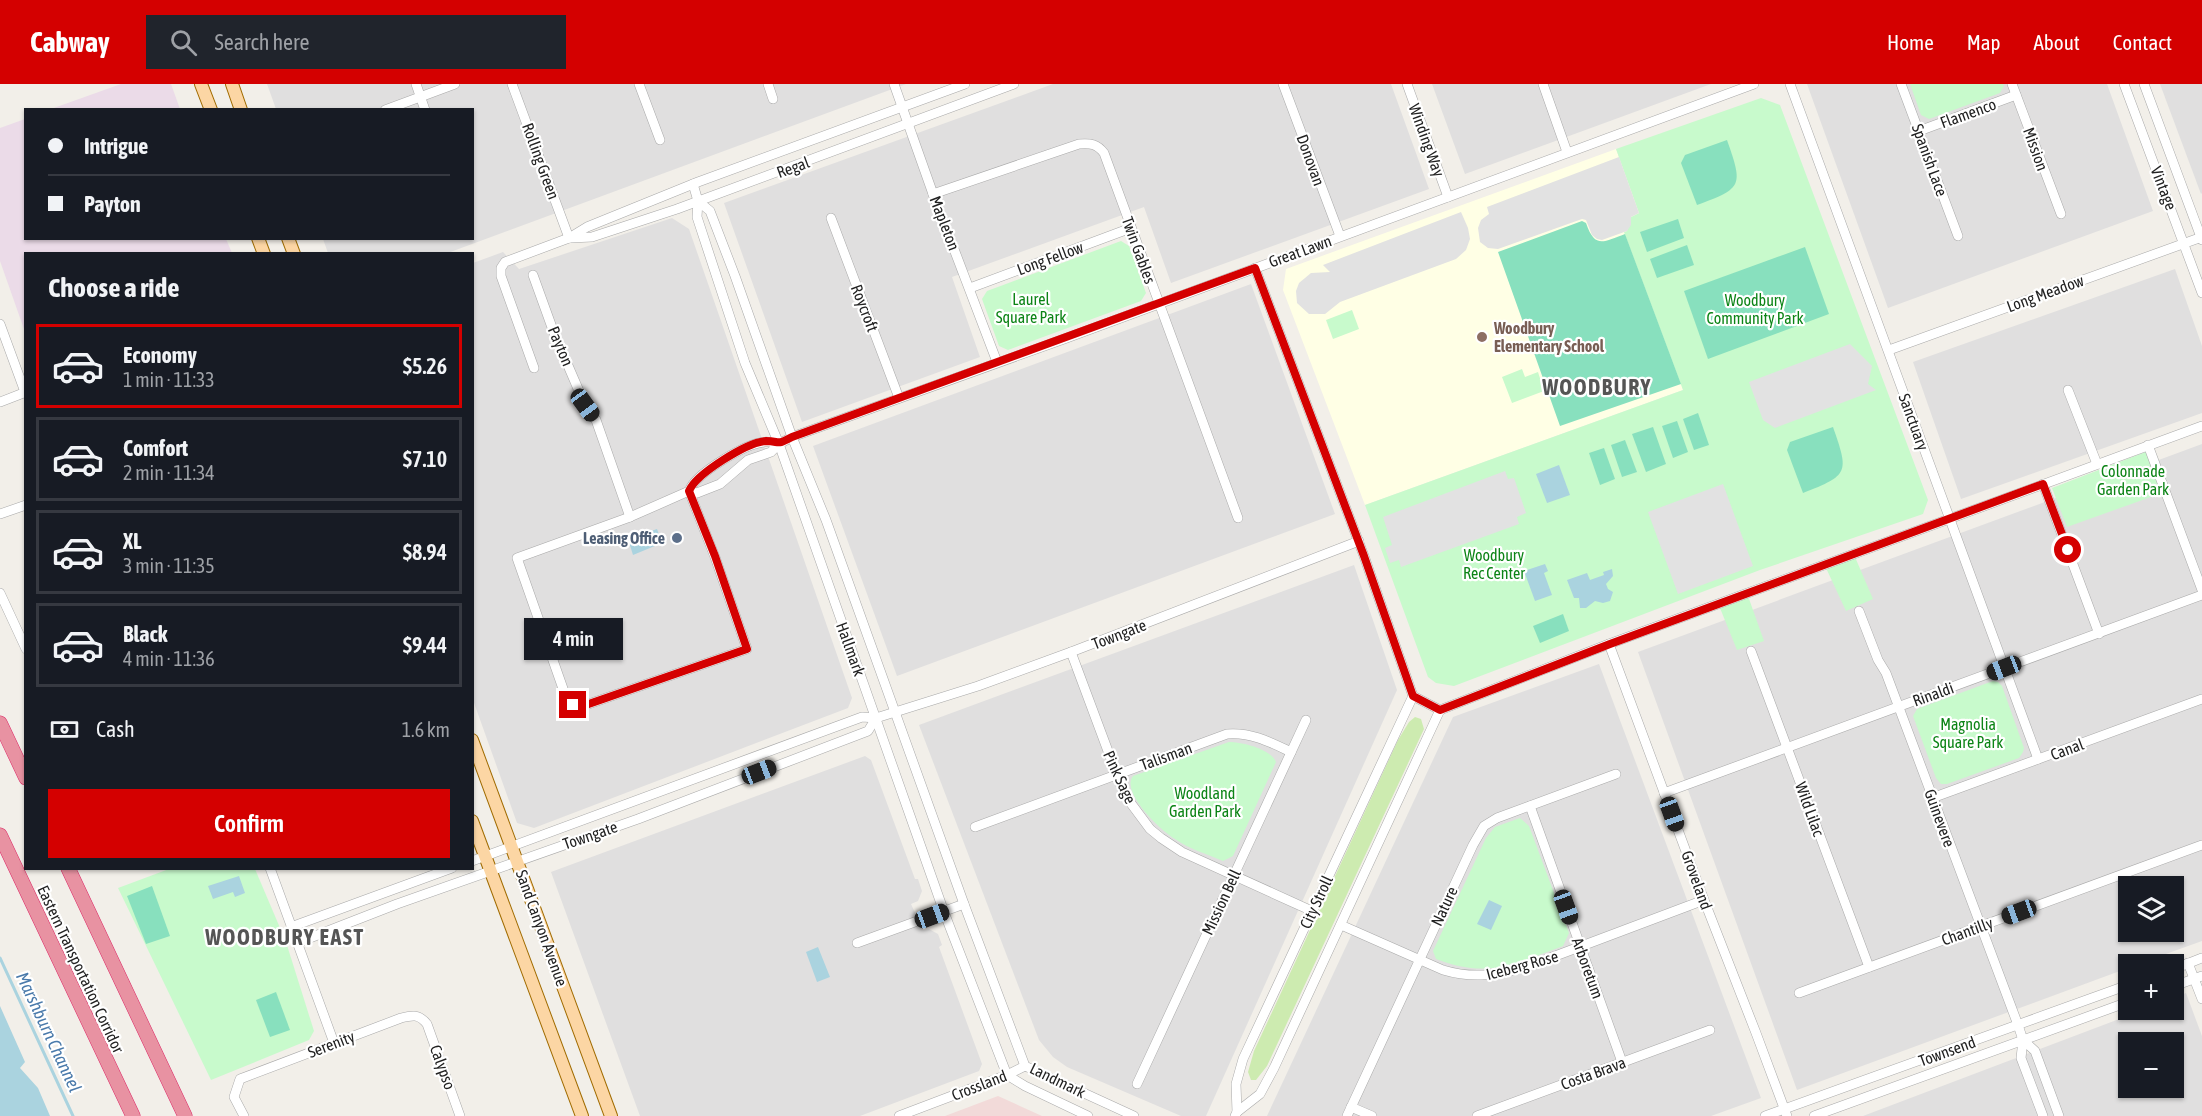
<!DOCTYPE html>
<meta charset="utf-8">
<style>
:root{--surface:#171b24;--page:#20242c;--text:#f1f3f6;--muted:#9ea1a6;--line:#363941;--accent:#d40000}
body{margin:0;font-family:"Asap Condensed",sans-serif;background:var(--page);color:var(--text);height:100vh;display:flex;flex-direction:column;font-size:22px;white-space:nowrap}
*{box-sizing:border-box;margin:0}
p{font-size:20px;color:var(--muted)}
.icon{flex:none;width:33px;height:33px;fill:none;stroke:currentColor;stroke-width:2;stroke-linecap:round;stroke-linejoin:round}
.map{position:relative;flex:1;overflow:hidden}
.sheet{position:absolute;left:24px;top:168px;width:450px;height:618px;display:flex;flex-direction:column;background:var(--surface);border-radius:0px;box-shadow:0 2px 4px #0004}
.sheet>*{flex:none}
.banner{position:absolute;left:24px;top:24px;width:450px;height:132px;border-radius:0px;box-shadow:0 2px 4px #0004;display:grid;align-content:center;height:132px;padding:0 24px;background:var(--surface)}
.tools{position:absolute;left:2118px;top:792px;display:grid;gap:12px}
.tools a{display:grid;place-items:center;width:66px;height:66px;border-radius:0px;background:var(--surface);box-shadow:0 2px 4px #0004;font-size:30px}
.end{position:absolute;width:27px;height:27px;margin:-14px;border:8px solid #d40000;background:#fff;box-shadow:0 0 0 3px #fff}
.from{border-radius:50%}
.bubble{position:absolute;height:42px;border-radius:0px;background:var(--surface);box-shadow:0 2px 4px #0004;font-size:20px;font-weight:600;line-height:42px;text-align:center}
.car{position:absolute;width:18px;height:36px;margin:-18px -9px;border-radius:8px;box-shadow:0 0 4px 2px #0007;background:linear-gradient(#222 24%,#8ab4d8 0 40%,#222 0 76%,#8ab4d8 0 86%,#222 0)}
.banner b{display:flex;align-items:center;gap:21px;height:57px;font-size:22px}
.banner b+b{border-top:2px solid var(--line)}
.banner i{width:15px;height:15px;background:var(--text)}
ul{padding:0;list-style:none}
li{display:flex;align-items:center;gap:18px;height:84px;margin:0 12px 9px;padding:0 12px;border:3px solid var(--line);border-radius:0px}
li div{flex:1}
li b{display:block;font-size:22px}
li em{font-style:normal;font-weight:600}
li.active{border-color:var(--accent)}
li>.icon{width:54px;height:54px;stroke-width:1.5}
h2{padding:0 24px;font-size:27px;line-height:72px}
.pay{display:flex;align-items:center;gap:15px;height:66px;padding:0 24px;font-size:22px}
.pay p{margin-inline-start:auto}
.primary-button{display:flex;gap:12px;margin-top:auto;padding:12px 24px}
.primary-button a{flex:1;height:69px;border-radius:0px;background:var(--accent);color:#fff;font-size:24px;font-weight:600;line-height:69px;text-align:center}
header{display:flex;align-items:center;gap:36px;box-sizing:border-box;height:84px;padding:0 30px;background:var(--accent);color:#fff}
header strong{font-size:28px}
nav{display:flex;gap:33px;margin-inline-start:auto;font-size:21px}
.search{width:420px;height:54px;background:var(--page);display:flex;align-items:center;gap:15px;box-sizing:border-box;padding:0 21px;border-radius:0px;color:var(--muted);font-size:22px}
.map>svg:first-child{display:block}
</style>
<header>
<strong>Cabway</strong>
<div class="search"><svg class="icon" aria-label="search" viewBox="0 0 24 24"><circle cx="10" cy="10" r="6"/><path d="M15 15l6 6"/></svg>Search here</div>
<nav><a>Home</a><a>Map</a><a>About</a><a>Contact</a></nav>
</header>
<div class="map">
<svg width="2202" height="1032" viewBox="0 0 2202 1032">
<rect width="100%" height="100%" fill="#f2efe9"/>
<g fill="#e0dfdf" fill-rule="evenodd">
<polygon points="267,0 906,0 445,170 328,169 323,155 472,154 472,26 276,25"/>
<polygon points="1053,0 1391,0 1429,105 1171,199 1144,123 952,193 980,273 802,338 724,119"/>
<polygon points="1432,0 1711,0 1465,90"/>
<polygon points="1807,0 2107,0 2153,127 1888,224"/>
<polygon points="2160,0 2202,0 2202,109 2201,110"/>
<polygon points="672,134 689,145 852,614 848,624 534,744 517,739 473,616 473,179 503,168 519,185"/>
<polygon points="2175,185 2202,262 2202,329 1961,415 1913,278"/>
<polygon points="1251,200 1335,430 897,592 813,362"/>
<path d="M2202 360V857L2138 880H2128V884L1797 1006 1638 568ZM2128 802H2174V848H2128Z"/>
<polygon points="1354,481 1397,606 1206,1032 1181,1032 1067,983 1053,973 1039,956 919,641"/>
<polygon points="1599,580 1761,1014 1711,1032 1267,1032 1453,633"/>
<polygon points="865,672 871,676 915,795 918,795 922,807 918,817 911,820 923,846 929,845 938,850 942,861 939,863 982,980 979,987 860,1032 640,1032 551,788"/>
<path d="M2186 909 2202 952V1032H1863L2143 926H2174V914ZM2128 958H2174V1004H2128Z"/>
</g>
<polygon fill="#f2dad9" points="998,1012 1042,1032 945,1032"/>
<g fill="#ebdbe8">
<polygon points="121,0 171,0 180,25 51,25"/>
<polygon points="25,35 26,154 226,155 232,169 26,170 25,248 0,177 0,44"/>
</g>
<polygon fill="#ffffe5" points="1616,65 1639,129 1683,306 1365,421 1283,206 1286,185"/>
<polygon fill="#cdebb0" points="1415,633 1421,635 1424,645 1267,982 1256,996 1251,996 1248,988 1254,967 1398,656 1409,638"/>
<g fill="#c8facc">
<polygon points="1910,0 2003,0 2004,2 2000,9 1929,35 1921,31"/>
<polygon points="1761,14 1780,21 1928,416 1923,430 1760,486 1454,602 1436,599 1428,593 1365,421 1683,306 1624,148 1627,147 1631,133 1639,129 1616,65"/>
<polygon points="1121,157 1129,162 1146,209 1141,217 1008,266 999,262 982,215 987,207"/>
<polygon points="1352,226 1359,245 1333,255 1326,236"/>
<polygon points="1522,285 1525,293 1538,288 1544,307 1512,319 1502,293"/>
<polygon points="2148,367 2162,409 2067,443 2052,404"/>
<polygon points="1855,473 1873,515 1846,527 1826,484"/>
<polygon points="1748,512 1764,557 1737,566 1720,524"/>
<polygon points="1993,597 1998,598 2002,602 2024,664 2023,668 2019,674 1947,700 1941,700 1936,694 1913,632 1917,625"/>
<path d="M1229 658C1242 658 1271 665 1276 678L1233 772 1223 777C1207 770 1189 765 1175 755 1161 747 1120 708 1133 692Z"/>
<path d="M1520 734 1529 742 1569 849 1563 862C1514 880 1487 895 1436 875L1433 867 1486 754 1495 743Z"/>
<polygon points="169,785 255,785 286,858 314,947 309,956 211,996 118,804"/>
</g>
<g fill="#88e0be">
<path d="M1727 56C1743 102 1743 104 1697 121L1681 79 1685 71Z"/>
<polygon points="1678,135 1684,154 1647,168 1640,148"/>
<path d="M1582 137 1586 139C1595 165 1603 158 1625 150L1681 300 1560 342 1498 168Z"/>
<polygon points="1687,161 1694,181 1657,194 1650,175"/>
<polygon points="1805,163 1829,230 1708,275 1684,207"/>
<polygon points="1698,329 1709,361 1694,366 1683,335"/>
<polygon points="1677,337 1688,368 1673,374 1662,342"/>
<polygon points="1653,343 1666,380 1646,388 1632,350"/>
<path d="M1833 343C1849 389 1849 391 1803 409L1787 366 1790 358Z"/>
<polygon points="1625,356 1637,388 1622,393 1611,361"/>
<polygon points="1604,364 1615,395 1600,401 1589,369"/>
<polygon points="1563,530 1569,547 1540,559 1533,542"/>
<polygon points="152,802 170,852 146,860 127,812"/>
<polygon points="276,908 290,946 270,953 256,916"/>
</g>
<g fill="#e2e2e2">
<polygon points="1619,73 1639,129 1631,133 1631,141 1627,147 1602,156 1597,155 1592,151 1586,136 1582,135 1498,165 1488,164 1480,158 1478,144 1481,136 1489,130 1487,123"/>
<polygon points="1461,128 1468,144 1470,155 1466,166 1456,175 1340,218 1325,230 1309,230 1297,219 1296,207 1299,199 1311,189 1330,188 1323,181"/>
<polygon points="1850,260 1872,282 1868,300 1876,306 1775,344 1763,336 1749,298"/>
<polygon points="1505,387 1508,395 1514,394 1526,429 1517,433 1519,440 1401,483 1399,476 1390,479 1385,464 1392,461 1383,433"/>
<polygon points="1723,400 1753,482 1678,510 1648,428"/>
</g>
<g fill="#aad3df">
<polygon points="1559,381 1570,411 1547,419 1536,390"/>
<polygon points="657,445 662,459 633,471 628,455"/>
<polygon points="1545,480 1548,487 1544,489 1552,511 1535,517 1524,487"/>
<polygon points="1612,485 1613,492 1606,500 1608,505 1613,508 1610,517 1603,519 1595,517 1586,524 1580,524 1579,514 1574,514 1567,496 1587,489 1590,496 1604,491 1603,488"/>
<polygon points="239,792 245,809 235,813 233,808 213,815 208,802"/>
<polygon points="1489,816 1502,822 1491,846 1477,840"/>
<polygon points="818,863 830,893 817,898 806,868"/>
<polygon points="0,922 25,978 20,984 38,1004 50,1032 0,1032"/>
</g>
<g fill="none" stroke-linecap="round" stroke-linejoin="round">
<polyline stroke="#aad3df" stroke-width="3" points="0,874 73,1032"/>
<defs>
<g id="minor">
<polyline points="416,0 425,26"/>
<polyline points="512,0 569,154"/>
<polyline points="639,0 660,56"/>
<polyline points="768,0 773,15"/>
<polyline points="894,0 933,110 997,278"/>
<polyline points="1283,0 1340,152"/>
<polyline points="1407,0 1448,113"/>
<polyline points="1543,0 1567,68"/>
<polyline points="1790,0 2038,675"/>
<polyline points="1901,0 1958,152"/>
<polyline points="2012,0 2061,130"/>
<polyline points="2124,0 2202,209"/>
<polyline points="2144,0 2202,156"/>
<polyline points="385,26 455,0"/>
<polyline points="1919,47 2016,11"/>
<polyline points="693,100 698,117 697,133 745,279 779,360 944,828 1007,991 1025,1002 1088,1032"/>
<path d="M933 110 1079 60C1091 59 1097 60 1104 69L1238 434"/>
<polyline points="698,117 710,127 735,192 792,353 826,436 964,820 1025,982 1134,1032"/>
<polyline points="831,134 899,314"/>
<polyline points="571,154 592,153 677,125 1014,0"/>
<polyline points="1255,184 1364,472 1413,612 1440,626 1609,560 2202,342"/>
<polyline points="533,191 554,249 585,321 596,336 630,433"/>
<polyline points="970,204 1131,144"/>
<polyline points="0,240 25,308"/>
<polyline points="1889,266 2202,153"/>
<polyline points="534,284 501,192 501,184 505,178 569,154 587,143 698,98 965,0"/>
<polyline points="2068,306 2097,380"/>
<polyline points="0,318 26,308"/>
<path d="M779 360C774 359 768 357 764 358 745 360 696 389 689 407L715 473 747 565 580 623 573 621 567 616 517 474 630 433 689 407 697 409 720 400 748 376 771 368 779 360 792 353 1064 255 1754 0"/>
<polyline points="2148,361 2202,506"/>
<polyline points="2043,400 2099,550"/>
<polyline points="0,430 26,421"/>
<polyline points="0,509 26,565"/>
<polyline points="1859,527 1878,576 1886,589 2018,941 2023,956 2021,974 2043,1032"/>
<polyline points="1609,560 1704,816 1756,949 1787,1032"/>
<polyline points="1751,567 1869,883"/>
<polyline points="1071,568 1124,710 1150,745 1161,754 1182,768 1312,827"/>
<polyline points="1664,709 2202,511"/>
<polyline points="1932,714 2202,615"/>
<polyline points="1530,722 1622,978"/>
<path d="M975 743 1227 650C1251 648 1270 658 1291 668"/>
<polyline points="472,777 862,633 876,634 978,602 1071,568 1359,457"/>
<polyline points="270,784 334,959"/>
<path d="M1341 841 1443 886C1473 895 1497 891 1526 883L1704 816"/>
<polyline points="291,843 452,784"/>
<polyline points="297,859 397,820 638,735 868,647 876,634"/>
<polyline points="857,859 964,820"/>
<polyline points="2188,879 2202,915"/>
<polyline points="2174,885 2202,874"/>
<polyline points="2174,902 2202,892"/>
<polyline points="1799,909 2202,761"/>
<polyline points="2023,956 2035,967 2059,1032"/>
<polyline points="1137,1000 1306,636"/>
<polyline points="1351,1023 1372,1032"/>
<polyline points="1237,1028 1260,1010 1274,984 1440,626"/>
<path d="M244 1032 234 1013 240 995 401 934C413 931 419 930 427 940L460 1032"/>
<polyline points="899,1032 1007,991 1025,982"/>
<polyline points="1235,1032 1237,1028 1236,1000 1243,975 1413,612"/>
<polyline points="1347,1032 1473,761 1484,742 1497,734 1616,690"/>
<polyline points="1477,1032 1710,946"/>
<polyline points="1765,1032 2128,901"/>
<polyline points="1814,1032 2128,918"/>
</g>
<g id="major">
<polyline points="201,0 211,26"/>
<polyline points="232,0 241,26"/>
<polyline points="258,154 264,170"/>
<polyline points="288,154 294,170"/>
<polyline points="472,656 611,1032"/>
<polyline points="472,737 582,1032"/>
</g>
<g id="highway">
<polyline points="0,639 26,694"/>
<polyline points="0,751 133,1032"/>
<polyline points="68,784 185,1032"/>
</g>
</defs>
<use href="#minor" stroke="#a9a9a9" stroke-width="10"/>
<use href="#major" stroke="#a06b00" stroke-width="14"/>
<use href="#highway" stroke="#dc2a67" stroke-width="15"/>
<use href="#minor" stroke="#fff" stroke-width="9"/>
<use href="#major" stroke="#fcd6a4" stroke-width="12"/>
<use href="#highway" stroke="#e892a2" stroke-width="14"/>
</g>
<g fill="none" stroke-linecap="round" stroke-linejoin="round">
<path stroke="#d40000" stroke-width="8" d="M573 621 580 623 747 565 715 472 689 407C696 390 747 358 766 357 781 357 775 362 792 353L1255 184 1364 472 1413 612 1440 626 1610 560 2043 400 2068 466"/>
</g>
<circle fill="#8d6e63" stroke="#fff" stroke-width="2" cx="1482" cy="253" r="6"/>
<circle fill="#5c6f8a" stroke="#fff" stroke-width="2" cx="677" cy="454" r="6"/>
<g text-anchor="middle" dominant-baseline="central" stroke-width="4.5" stroke-linejoin="round" paint-order="stroke">
<g font-size="16" fill="#222" stroke="#fff">
<text transform="translate(1968 29) rotate(-20)">Flamenco</text>
<text transform="translate(1427 56) rotate(70)">Winding Way</text>
<text transform="translate(2036 65) rotate(70)">Mission</text>
<text transform="translate(1311 76) rotate(70)">Donovan</text>
<text transform="translate(1930 76) rotate(70)">Spanish Lace</text>
<text transform="translate(541 77) rotate(70)">Rolling Green</text>
<text transform="translate(793 83) rotate(-20)">Regal</text>
<text transform="translate(2164 104) rotate(69)">Vintage</text>
<text transform="translate(945 139) rotate(69)">Mapleton</text>
<text transform="translate(1139 166) rotate(70)">Twin Gables</text>
<text transform="translate(1300 167) rotate(-20)">Great Lawn</text>
<text transform="translate(1050 174) rotate(-20)">Long Fellow</text>
<text transform="translate(2045 209) rotate(-20)">Long Meadow</text>
<text transform="translate(865 224) rotate(69)">Roycroft</text>
<text transform="translate(561 262) rotate(67)">Payton</text>
<text transform="translate(1914 338) rotate(70)">Sanctuary</text>
<text transform="translate(1119 550) rotate(-21)">Towngate</text>
<text transform="translate(851 565) rotate(70)">Hallmark</text>
<text transform="translate(1933 610) rotate(-20)">Rinaldi</text>
<text transform="translate(2067 665) rotate(-20)">Canal</text>
<text transform="translate(1166 672) rotate(-20)">Talisman</text>
<text transform="translate(1120 693) rotate(65)">Pink Sage</text>
<text transform="translate(1810 725) rotate(70)">Wild Lilac</text>
<text transform="translate(1940 734) rotate(70)">Guinevere</text>
<text transform="translate(590 751) rotate(-19)">Towngate</text>
<text transform="translate(1697 796) rotate(70)">Groveland</text>
<text transform="translate(1221 818) rotate(-65)">Mission Bell</text>
<text transform="translate(1316 818) rotate(-65)">City Stroll</text>
<text transform="translate(1444 822) rotate(-65)">Nature</text>
<text transform="translate(542 844) rotate(70)">Sand Canyon Avenue</text>
<text transform="translate(1967 847) rotate(-20)">Chantilly</text>
<text transform="translate(1522 881) rotate(-15)">Iceberg Rose</text>
<text transform="translate(1588 884) rotate(70)">Arboretum</text>
<text transform="translate(81 885) rotate(65)">Eastern Transportation Corridor</text>
<text transform="translate(331 960) rotate(-21)">Serenity</text>
<text transform="translate(1947 967) rotate(-20)">Townsend</text>
<text transform="translate(443 983) rotate(70)">Calypso</text>
<text transform="translate(1593 989) rotate(-20)">Costa Brava</text>
<text transform="translate(1058 996) rotate(26)">Landmark</text>
<text transform="translate(979 1001) rotate(-21)">Crossland</text>
</g>
<g font-size="16" fill="#0c8416" stroke="#fff">
<text x="1031" y="215">Laurel<tspan x="1031" dy="18">Square Park</tspan></text>
<text x="1755" y="216">Woodbury<tspan x="1755" dy="18">Community Park</tspan></text>
<text x="2133" y="387">Colonnade<tspan x="2133" dy="18">Garden Park</tspan></text>
<text x="1494" y="471">Woodbury<tspan x="1494" dy="18">Rec Center</tspan></text>
<text x="1968" y="640">Magnolia<tspan x="1968" dy="18">Square Park</tspan></text>
<text x="1205" y="709">Woodland<tspan x="1205" dy="18">Garden Park</tspan></text>
</g>
<g font-size="16" font-weight="bold" fill="#785e54" stroke="#fff" text-anchor="start">
<text x="1494" y="244">Woodbury<tspan x="1494" dy="18">Elementary School</tspan></text>
</g>
<g font-size="16" font-weight="bold" fill="#4e5e75" stroke="#fff" text-anchor="end">
<text x="665" y="454">Leasing Office</text>
</g>
<g font-size="18" font-style="italic" fill="#4a7aab" stroke="#fff">
<text transform="translate(49 948) rotate(65)">Marshburn Channel</text>
</g>
<g font-size="22" font-weight="bold" letter-spacing="1.5" fill="#555" stroke="#fff">
<text x="1597" y="303">WOODBURY</text>
<text x="285" y="853">WOODBURY EAST</text>
</g>
</g>
</svg>
<div class="tools">
<a><svg class="icon" aria-label="layers" viewBox="0 0 24 24"><path d="M12 4l9 5-9 5-9-5zM3 14l9 5 9-5"/></svg></a>
<a>+</a>
<a>−</a>
</div>
<i class="end from" style="left:2068px;top:466px"></i>
<i class="end" style="left:573px;top:621px"></i>
<div class="bubble" style="left:524px;top:534px;width:99px">4 min</div>
<i class="car" style="left:585px;top:321px;rotate:144deg"></i>
<i class="car" style="left:2004px;top:584px;rotate:249deg"></i>
<i class="car" style="left:759px;top:688px;rotate:69deg"></i>
<i class="car" style="left:1672px;top:730px;rotate:160deg"></i>
<i class="car" style="left:1566px;top:823px;rotate:160deg"></i>
<i class="car" style="left:2019px;top:828px;rotate:250deg"></i>
<i class="car" style="left:932px;top:832px;rotate:70deg"></i>
<div class="banner">
<b><i class="from"></i>Intrigue</b>
<b><i></i>Payton</b>
</div>
<section class="sheet">
<h2>Choose a ride</h2>
<ul>
<li class="active"><svg class="icon" aria-label="car" viewBox="0 0 24 24"><path d="M5 17H2v-5l4-1 3-4h7l3 4 3 1v5h-3M9 17h6M6 11h13"/><circle cx="7" cy="17" r="2"/><circle cx="17" cy="17" r="2"/></svg><div><b>Economy</b><p>1 min · 11:33</p></div><em>$5.26</em></li>
<li><svg class="icon" aria-label="car" viewBox="0 0 24 24"><path d="M5 17H2v-5l4-1 3-4h7l3 4 3 1v5h-3M9 17h6M6 11h13"/><circle cx="7" cy="17" r="2"/><circle cx="17" cy="17" r="2"/></svg><div><b>Comfort</b><p>2 min · 11:34</p></div><em>$7.10</em></li>
<li><svg class="icon" aria-label="car" viewBox="0 0 24 24"><path d="M5 17H2v-5l4-1 3-4h7l3 4 3 1v5h-3M9 17h6M6 11h13"/><circle cx="7" cy="17" r="2"/><circle cx="17" cy="17" r="2"/></svg><div><b>XL</b><p>3 min · 11:35</p></div><em>$8.94</em></li>
<li><svg class="icon" aria-label="car" viewBox="0 0 24 24"><path d="M5 17H2v-5l4-1 3-4h7l3 4 3 1v5h-3M9 17h6M6 11h13"/><circle cx="7" cy="17" r="2"/><circle cx="17" cy="17" r="2"/></svg><div><b>Black</b><p>4 min · 11:36</p></div><em>$9.44</em></li>
</ul>
<div class="pay"><svg class="icon" aria-label="cash" viewBox="0 0 24 24"><path d="M3 7h18v10H3z"/><circle cx="12" cy="12" r="2"/></svg>Cash<p>1.6 km</p></div>
<div class="primary-button"><a>Confirm</a></div>
</section>
</div>
